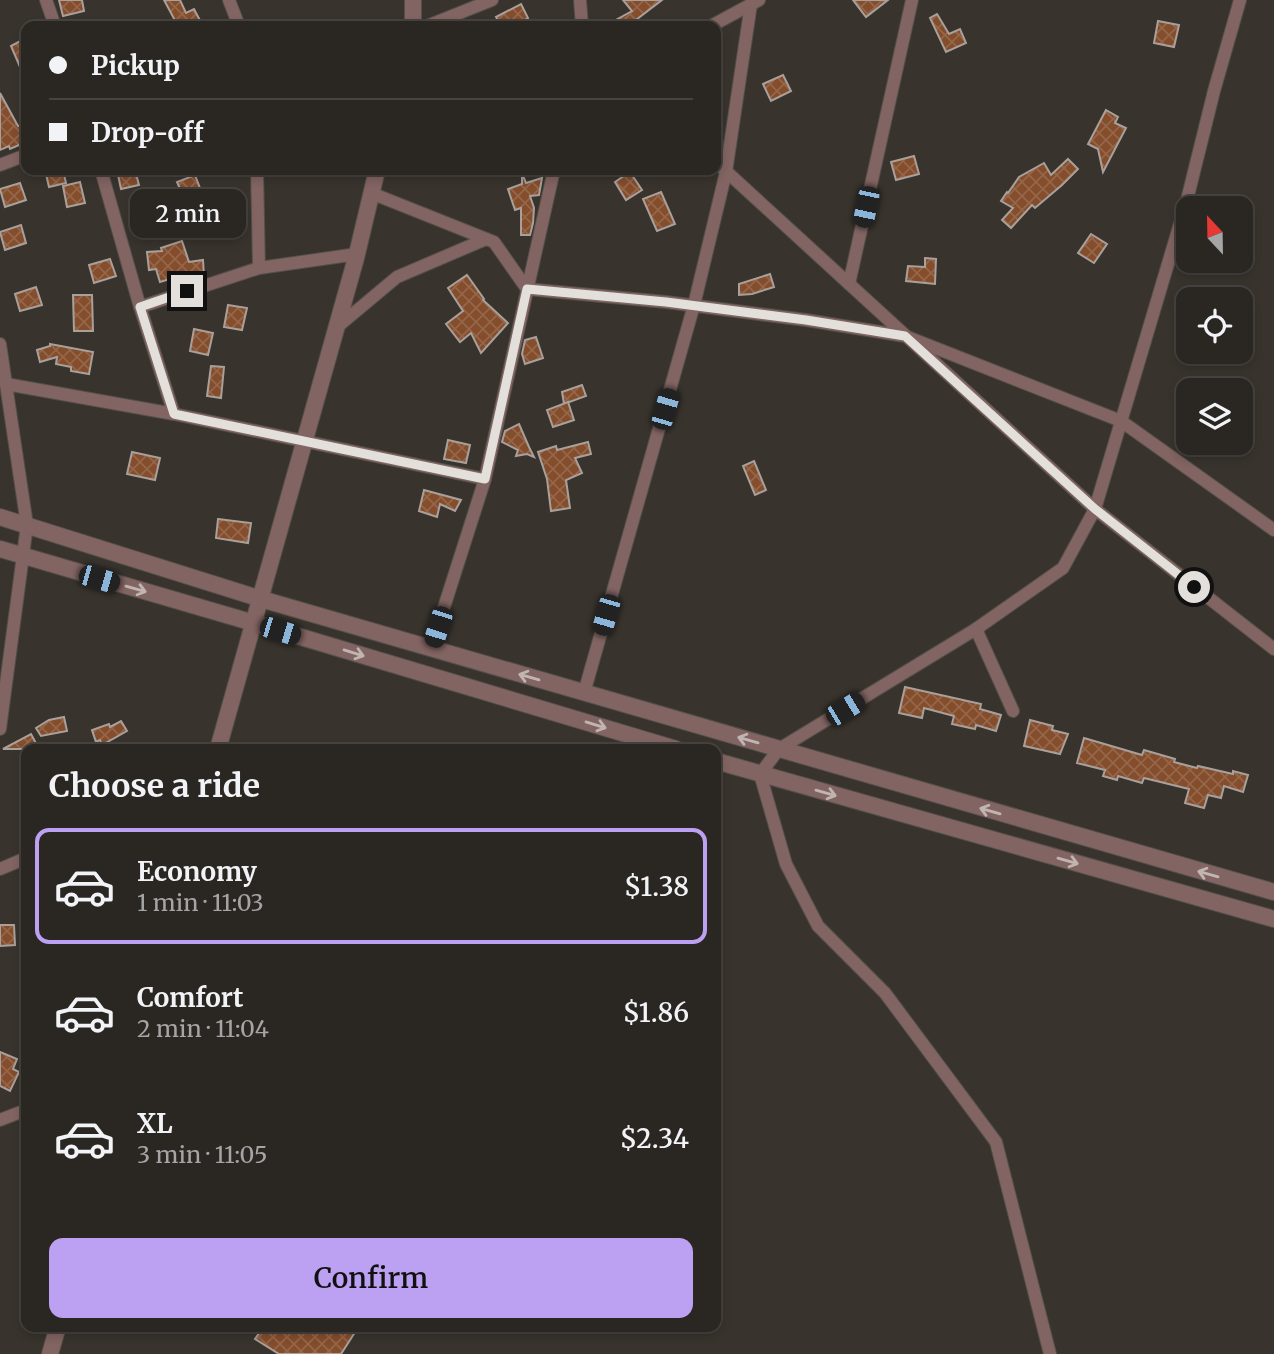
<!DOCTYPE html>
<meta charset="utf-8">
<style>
:root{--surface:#2a2622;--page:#322e2a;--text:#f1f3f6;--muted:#a5a5a5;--line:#464340;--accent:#bca0f2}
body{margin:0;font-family:Merriweather,serif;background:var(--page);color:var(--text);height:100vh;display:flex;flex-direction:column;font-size:26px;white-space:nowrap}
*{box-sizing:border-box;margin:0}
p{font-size:23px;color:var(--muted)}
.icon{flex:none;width:38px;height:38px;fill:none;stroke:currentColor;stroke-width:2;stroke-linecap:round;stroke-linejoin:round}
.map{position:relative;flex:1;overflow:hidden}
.sheet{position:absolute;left:21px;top:744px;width:700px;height:588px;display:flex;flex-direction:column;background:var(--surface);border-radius:14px;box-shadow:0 4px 10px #0003,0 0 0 2px var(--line)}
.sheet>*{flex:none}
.banner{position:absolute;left:21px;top:21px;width:700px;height:154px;border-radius:14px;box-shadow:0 4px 10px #0003,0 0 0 2px var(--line);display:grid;align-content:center;height:154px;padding:0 28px;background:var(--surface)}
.needle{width:46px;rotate:338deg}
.buttons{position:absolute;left:1176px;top:196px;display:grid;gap:14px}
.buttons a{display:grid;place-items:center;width:77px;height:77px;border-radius:14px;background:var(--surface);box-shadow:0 4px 10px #0003,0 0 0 2px var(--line);font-size:35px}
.end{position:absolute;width:32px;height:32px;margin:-16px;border:9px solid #e3e0dc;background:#111;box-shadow:0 0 0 4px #111}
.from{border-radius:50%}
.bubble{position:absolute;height:49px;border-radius:14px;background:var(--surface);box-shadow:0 4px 10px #0003,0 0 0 2px var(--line);font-size:23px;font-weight:600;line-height:49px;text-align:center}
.car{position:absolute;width:21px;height:42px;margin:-21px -10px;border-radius:9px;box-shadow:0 0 5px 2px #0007;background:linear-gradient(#222 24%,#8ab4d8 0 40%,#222 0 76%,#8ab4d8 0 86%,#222 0)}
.banner b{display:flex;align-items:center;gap:24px;height:66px;font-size:26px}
.banner b+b{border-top:2px solid var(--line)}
.banner i{width:18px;height:18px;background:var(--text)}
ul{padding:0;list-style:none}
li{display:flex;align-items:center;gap:21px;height:116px;margin:0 14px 10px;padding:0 14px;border:4px solid transparent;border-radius:14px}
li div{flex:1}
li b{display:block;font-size:26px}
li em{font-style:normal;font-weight:600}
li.current{border-color:var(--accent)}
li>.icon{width:63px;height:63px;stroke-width:1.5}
h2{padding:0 28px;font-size:32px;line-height:84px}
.action{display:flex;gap:14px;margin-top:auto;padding:14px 28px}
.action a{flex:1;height:80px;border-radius:14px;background:var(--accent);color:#111;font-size:28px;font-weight:600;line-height:80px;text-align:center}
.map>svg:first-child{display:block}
</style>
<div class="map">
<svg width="1274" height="1354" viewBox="0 0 1274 1354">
<defs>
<pattern id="building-cross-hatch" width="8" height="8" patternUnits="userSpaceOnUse" patternTransform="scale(1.75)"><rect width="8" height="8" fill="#844d2c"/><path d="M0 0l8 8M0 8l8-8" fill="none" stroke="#95664a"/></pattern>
</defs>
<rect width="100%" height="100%" fill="#38332d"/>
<g fill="url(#building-cross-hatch)" stroke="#a9a09b" stroke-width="2">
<polygon points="59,0 82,0 84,11 63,16"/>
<polygon points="164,0 180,0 186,13 194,9 203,26 178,26"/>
<polygon points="623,0 662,0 628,26 605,26 632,11"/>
<polygon points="853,0 888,0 866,17"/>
<polygon points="521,4 528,18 519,23 521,26 501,26 496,17"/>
<polygon points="937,14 949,34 960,29 966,43 946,52 930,18"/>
<polygon points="1158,21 1179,25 1174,47 1154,43"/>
<polygon points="26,38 26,81 11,46"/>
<polygon points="783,75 791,91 771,101 763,84"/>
<polygon points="0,93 18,126 24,124 26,130 26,142 10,149 9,146 0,150"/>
<polygon points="1106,110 1118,117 1115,123 1126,128 1103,172 1098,149 1088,144"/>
<polygon points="914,156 919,174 896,180 891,162"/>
<polygon points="1068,159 1078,169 1062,185 1035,208 1032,205 1011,228 1002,220 1013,208 1001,201 1007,192 1008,193 1019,177 1044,163 1051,175"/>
<polygon points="45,170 63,170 66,183 49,187"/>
<polygon points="117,170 135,170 139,185 121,189"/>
<polygon points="630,172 642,190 626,200 615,182"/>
<polygon points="195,175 203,196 186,203 177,182"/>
<polygon points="522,178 524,178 526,183 542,178 539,195 530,196 534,208 533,223 530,235 521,235 521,208 515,210 508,189 522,184"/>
<polygon points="80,182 85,203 67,207 63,186"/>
<polygon points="20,183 26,200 5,207 0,189"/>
<polygon points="661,192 675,224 657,231 643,199"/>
<polygon points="172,202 175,220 142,226 139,209"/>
<polygon points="21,225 26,243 5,250 0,232"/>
<polygon points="1091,234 1107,244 1094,263 1078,253"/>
<polygon points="182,241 189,262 203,260 204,277 186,280 186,282 173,283 173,278 160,282 156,269 149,270 147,252 162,251 161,248"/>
<polygon points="925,258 936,259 935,284 906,281 908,266 925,267"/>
<polygon points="110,259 116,276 94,283 89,265"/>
<polygon points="770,274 774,287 752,294 739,295 739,284"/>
<polygon points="467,275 484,299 483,300 508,323 481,353 471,333 460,342 446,324 463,311 448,288"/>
<polygon points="36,287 42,305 20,311 15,294"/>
<polygon points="73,295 92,295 93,331 74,331"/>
<polygon points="228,305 247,308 242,330 224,327"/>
<polygon points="194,329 213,333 208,355 190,351"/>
<polygon points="536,337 543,358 525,364 522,354 525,340"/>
<polygon points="50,344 93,352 89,374 71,371 71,367 56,364 57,357 40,362 37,350 50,346"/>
<polygon points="211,366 224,367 221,398 207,396"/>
<polygon points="582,385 586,396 564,404 562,392"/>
<polygon points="568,402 574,420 553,427 547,410"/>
<polygon points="519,424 529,447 534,457 527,454 516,456 518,450 502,442 505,431"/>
<polygon points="448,440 470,445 466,463 444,459"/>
<polygon points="588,442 591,454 575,458 582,473 566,480 570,508 551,511 547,479 538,452 556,446 557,450"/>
<polygon points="132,452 160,458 155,480 127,474"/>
<polygon points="754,461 766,490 755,495 743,466"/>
<polygon points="424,490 461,500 455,511 440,504 437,517 419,511"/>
<polygon points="218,519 251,523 248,543 216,538"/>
<polygon points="905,687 981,704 980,709 1001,715 996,731 976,725 975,729 952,724 954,716 924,708 922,718 899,713"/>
<polygon points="64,717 67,731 41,736 36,728 49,720"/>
<polygon points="1030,720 1053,726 1052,730 1068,734 1060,754 1024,746"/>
<polygon points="121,721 127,731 102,745 100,740 96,742 92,730 109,724 110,727"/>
<polygon points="31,734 39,749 3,749"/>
<polygon points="1084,738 1142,755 1144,750 1175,759 1174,762 1197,768 1198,766 1233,774 1233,771 1248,775 1243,792 1224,786 1221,798 1208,795 1204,808 1185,803 1189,789 1144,778 1142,783 1118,776 1117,780 1103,776 1105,770 1077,763"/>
<polygon points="0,925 14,925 15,945 0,946"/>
<polygon points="0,1052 17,1059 13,1069 19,1072 10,1091 0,1086"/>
<polygon points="264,1326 359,1326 341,1354 279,1354 255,1339"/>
</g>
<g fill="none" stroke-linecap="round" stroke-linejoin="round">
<defs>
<g id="minor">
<polyline points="46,0 55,26"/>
<polyline points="229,0 239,26"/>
<polyline points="580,0 582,26"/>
<polyline points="427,26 492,0"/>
<polyline points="711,26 759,0"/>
<polyline points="716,162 1095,509 1274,649"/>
<polyline points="0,165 26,155"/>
<polyline points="101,170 140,307 174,414"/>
<polyline points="257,170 259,268"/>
<polyline points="371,193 494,242 527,289 666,302 806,320 905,336 1121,421 1274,530"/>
<polyline points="849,284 912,0"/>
<polyline points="140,307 259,268 357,254"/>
<polyline points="336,328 397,277 486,239"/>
<polyline points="0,344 27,525 0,729"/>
<polyline points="6,384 174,414 485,479 554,170"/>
<polyline points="976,629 1013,711"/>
<polyline points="431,648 485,479"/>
<polyline points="584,693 694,305 726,172 751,4"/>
<polyline points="0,869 26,858"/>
<polyline points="0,1120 26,1110"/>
<polyline points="1050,1354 996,1142 885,993 818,926 786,864 760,774 779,749 976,629 1063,568 1095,509 1187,200 1214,91 1240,0"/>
</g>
<g id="tertiary">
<polyline points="413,26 413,0"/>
<polyline points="0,517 261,599 1274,892"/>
<polyline points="0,549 254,623 676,749"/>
<polyline points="218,749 356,258 377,170"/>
<polyline points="716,761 1274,919"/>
<polyline points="50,1354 58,1326"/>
</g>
</defs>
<use href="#minor" stroke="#534f49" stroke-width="14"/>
<use href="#tertiary" stroke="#534f49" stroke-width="18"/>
<use href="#minor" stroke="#826462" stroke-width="12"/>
<use href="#tertiary" stroke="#826462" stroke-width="16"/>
</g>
<defs><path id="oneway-shaft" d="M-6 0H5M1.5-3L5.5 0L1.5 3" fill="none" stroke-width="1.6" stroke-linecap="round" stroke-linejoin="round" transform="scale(1.75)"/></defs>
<g stroke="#c1b5b1">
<use href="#oneway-shaft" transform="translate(136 589) rotate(16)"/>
<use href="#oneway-shaft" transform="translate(354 653) rotate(17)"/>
<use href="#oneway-shaft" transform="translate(529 677) rotate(-164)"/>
<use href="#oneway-shaft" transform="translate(596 725) rotate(17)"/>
<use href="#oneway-shaft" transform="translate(748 740) rotate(-164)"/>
<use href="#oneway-shaft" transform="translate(826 793) rotate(16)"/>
<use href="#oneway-shaft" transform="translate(990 811) rotate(-164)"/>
<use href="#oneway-shaft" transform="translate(1068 861) rotate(16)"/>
<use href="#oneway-shaft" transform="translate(1208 874) rotate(-164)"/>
</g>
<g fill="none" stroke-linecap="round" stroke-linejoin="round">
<polyline stroke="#e3e0dc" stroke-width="9" points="187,291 140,307 174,414 485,479 527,289 666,302 806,320 905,336 1095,509 1194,587"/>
</g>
</svg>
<div class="buttons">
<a><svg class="needle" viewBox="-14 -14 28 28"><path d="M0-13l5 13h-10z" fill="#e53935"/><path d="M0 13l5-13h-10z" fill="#a5a5a5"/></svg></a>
<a><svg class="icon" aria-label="locate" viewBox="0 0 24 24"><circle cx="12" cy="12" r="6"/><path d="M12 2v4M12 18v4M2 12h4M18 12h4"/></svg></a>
<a><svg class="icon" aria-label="layers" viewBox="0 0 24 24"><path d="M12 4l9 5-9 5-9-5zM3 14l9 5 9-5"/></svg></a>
</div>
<i class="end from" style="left:1194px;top:587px"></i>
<i class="end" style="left:187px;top:291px"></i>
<div class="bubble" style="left:130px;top:189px;width:116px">2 min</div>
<i class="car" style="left:866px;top:207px;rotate:192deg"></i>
<i class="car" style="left:665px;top:409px;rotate:16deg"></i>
<i class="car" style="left:99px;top:579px;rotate:106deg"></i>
<i class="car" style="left:606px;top:615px;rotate:196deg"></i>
<i class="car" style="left:438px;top:627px;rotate:198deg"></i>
<i class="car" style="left:280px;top:631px;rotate:107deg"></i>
<i class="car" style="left:845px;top:709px;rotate:59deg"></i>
<div class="banner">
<b><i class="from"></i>Pickup</b>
<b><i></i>Drop-off</b>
</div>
<section class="sheet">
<h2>Choose a ride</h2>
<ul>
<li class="current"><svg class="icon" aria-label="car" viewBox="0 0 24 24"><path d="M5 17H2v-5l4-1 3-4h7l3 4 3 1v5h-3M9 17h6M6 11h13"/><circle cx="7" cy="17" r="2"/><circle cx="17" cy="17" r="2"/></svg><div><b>Economy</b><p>1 min · 11:03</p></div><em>$1.38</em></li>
<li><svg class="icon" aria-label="car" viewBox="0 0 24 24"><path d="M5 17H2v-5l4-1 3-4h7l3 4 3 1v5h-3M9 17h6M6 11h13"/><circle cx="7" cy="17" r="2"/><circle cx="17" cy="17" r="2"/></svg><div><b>Comfort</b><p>2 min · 11:04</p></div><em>$1.86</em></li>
<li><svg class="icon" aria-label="car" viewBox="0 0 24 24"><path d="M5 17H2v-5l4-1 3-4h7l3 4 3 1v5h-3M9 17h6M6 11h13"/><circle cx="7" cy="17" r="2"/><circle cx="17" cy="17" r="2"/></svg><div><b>XL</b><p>3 min · 11:05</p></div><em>$2.34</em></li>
</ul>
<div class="action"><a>Confirm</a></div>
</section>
</div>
